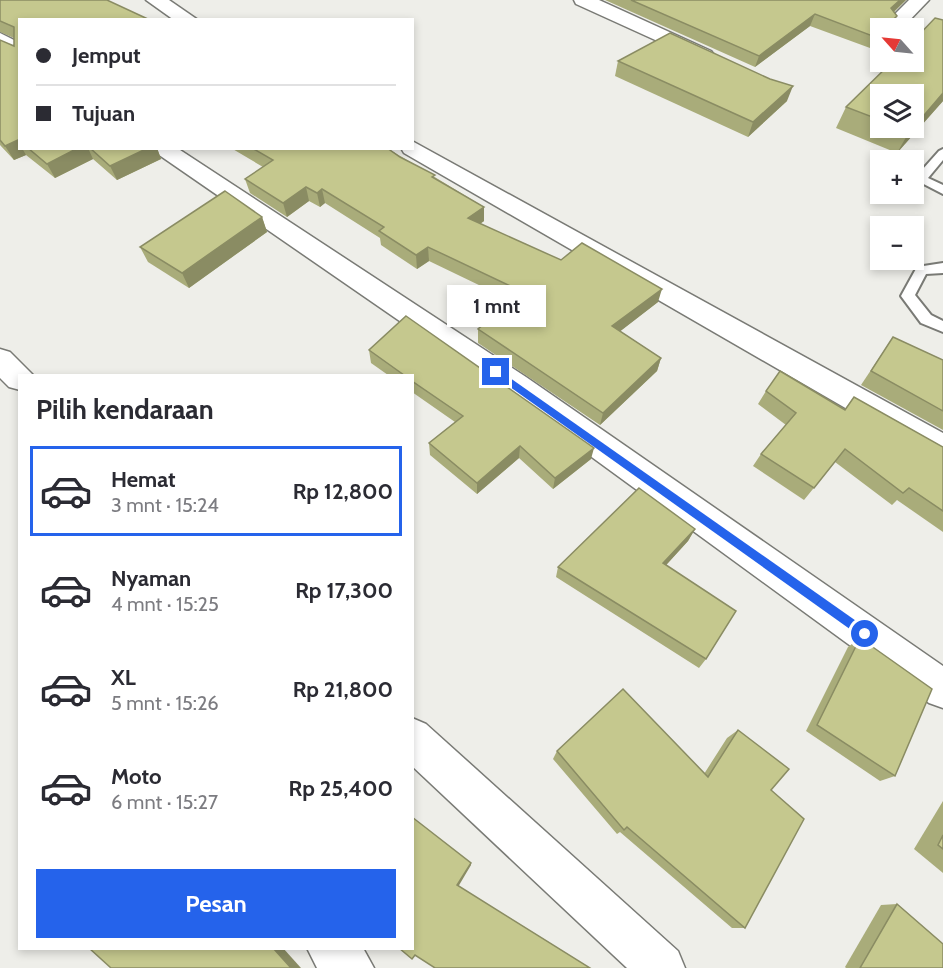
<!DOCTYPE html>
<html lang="id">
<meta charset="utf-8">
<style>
:root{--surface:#fff;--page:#f7f7f7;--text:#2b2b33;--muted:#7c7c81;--line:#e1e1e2;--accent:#2563eb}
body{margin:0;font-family:Cabin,sans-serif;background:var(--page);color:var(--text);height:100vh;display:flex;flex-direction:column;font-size:22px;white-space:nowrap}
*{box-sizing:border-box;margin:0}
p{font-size:20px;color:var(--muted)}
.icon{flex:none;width:33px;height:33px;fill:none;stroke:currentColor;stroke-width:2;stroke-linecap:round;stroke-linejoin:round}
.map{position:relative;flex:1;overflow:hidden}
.side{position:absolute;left:18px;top:374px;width:396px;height:576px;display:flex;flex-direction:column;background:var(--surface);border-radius:0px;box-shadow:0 3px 9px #0003}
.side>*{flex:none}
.banner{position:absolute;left:18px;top:18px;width:396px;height:132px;border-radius:0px;box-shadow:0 3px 9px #0003;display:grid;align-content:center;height:132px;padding:0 18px;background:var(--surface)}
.needle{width:39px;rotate:297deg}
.fabs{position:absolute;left:870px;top:18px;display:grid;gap:12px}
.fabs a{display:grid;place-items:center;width:54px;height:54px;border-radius:0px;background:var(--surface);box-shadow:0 3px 9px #0003;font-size:30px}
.end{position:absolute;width:27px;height:27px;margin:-14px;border:8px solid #2563eb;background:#fff;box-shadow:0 0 0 3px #fff}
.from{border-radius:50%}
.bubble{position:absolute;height:42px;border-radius:0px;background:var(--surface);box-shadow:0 3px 9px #0003;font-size:20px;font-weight:800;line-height:42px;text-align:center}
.banner b{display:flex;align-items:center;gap:21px;height:57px;font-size:22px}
.banner b+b{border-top:2px solid var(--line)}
.banner i{width:15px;height:15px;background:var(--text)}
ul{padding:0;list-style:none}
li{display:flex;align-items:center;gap:18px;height:90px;margin:0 12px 9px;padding:0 6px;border:3px solid transparent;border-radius:0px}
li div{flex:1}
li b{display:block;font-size:22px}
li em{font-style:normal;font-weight:800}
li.on{border-color:var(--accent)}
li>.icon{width:54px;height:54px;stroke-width:1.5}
h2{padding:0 18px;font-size:27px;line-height:72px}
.button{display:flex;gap:12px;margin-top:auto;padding:12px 18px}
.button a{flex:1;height:69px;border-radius:0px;background:var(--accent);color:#fff;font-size:24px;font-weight:800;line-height:69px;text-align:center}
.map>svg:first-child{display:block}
</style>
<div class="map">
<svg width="943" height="968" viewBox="0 0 943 968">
<rect width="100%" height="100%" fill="#eeeee9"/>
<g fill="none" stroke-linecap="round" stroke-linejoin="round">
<defs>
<g id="service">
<polygon points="943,149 943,160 928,178 943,185 943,194 914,179 939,151"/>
<polygon points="943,263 943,273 926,274 915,295 931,315 943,321 943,332 921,323 901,296 917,267"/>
</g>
<g id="minor">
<polygon points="146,0 169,0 198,20 174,20"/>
<polygon points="574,0 599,0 711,51 714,55 711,59 697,59 576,4"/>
<polygon points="909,0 929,0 905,25 891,25 888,21"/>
<polygon points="0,33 20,43 20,59 0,48"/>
<polygon points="412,141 943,433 943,462 932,458 404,153 401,148 412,148"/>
<polygon points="149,148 177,148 526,377 943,666 943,708 929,703 504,393"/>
<polygon points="0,349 10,352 33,375 20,375 20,390 9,387 0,378"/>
<polygon points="412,718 426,724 678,951 685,968 627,968 412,766"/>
<polygon points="307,948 363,948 374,968 317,968"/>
</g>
</defs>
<use href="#service" stroke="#797a75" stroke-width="4"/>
<use href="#minor" stroke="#797a75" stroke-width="3"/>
<use href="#service" fill="#fff" fill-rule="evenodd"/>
<use href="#minor" fill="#fff" fill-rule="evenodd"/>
</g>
<g fill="#a9ac7a" fill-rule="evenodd">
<polygon points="0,0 20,20 20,148 157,148 161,159 117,180 93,159 55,178 26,155 14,160 0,145 0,40 14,46 14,38 0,32"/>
<polygon points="605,0 906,0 894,12 897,16 891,27 880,28 880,38 870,48 810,26 755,67"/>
<path d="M943 20V101L897 153 836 128 846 107ZM880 94 914 128H880Z"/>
<polygon points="618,61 787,101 748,137 615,76"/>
<polygon points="231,148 387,148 484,207 484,221 480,224 561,260 658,302 620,331 661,358 657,371 600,425 478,343 478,329 512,301 429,261 417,269 381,245 380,238 325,203 320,207 309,201 287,217 250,193 245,179 263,167"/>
<polygon points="262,217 267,232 189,288 148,262 140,247"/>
<polygon points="893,337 943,360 943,430 861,385"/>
<polygon points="369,350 591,459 553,489 519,458 477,494 430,455 429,443 455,422 412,392 412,375 388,375 371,363"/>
<polygon points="766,391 845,409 854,397 943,447 943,532 897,500 892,505 835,462 804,500 753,466 761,454 786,425 758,404"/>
<polygon points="695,529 688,541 666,565 706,659 699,668 556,577 558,567"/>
<polygon points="860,638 895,776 880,781 806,731 848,647"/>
<polygon points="738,730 771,790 745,928 732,928 620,832 617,834 553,759 557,751 704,774 727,738"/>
<polygon points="943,801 943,873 914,849"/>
<polygon points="897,904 943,968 846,968 845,967 881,905"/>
</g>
<g fill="#8a8c63">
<polygon points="900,0 906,0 886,19 891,8"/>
<polygon points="815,14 810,26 755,67 759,56"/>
<polygon points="897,16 890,28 884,28"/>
<polygon points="880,32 880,38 870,48 875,37"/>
<polygon points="793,86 787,101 748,137 753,122"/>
<polygon points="943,93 943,101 897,153 909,132"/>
<polygon points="18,140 20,143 20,148 22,148 26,155 14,160 5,146"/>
<polygon points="78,148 88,148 93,159 55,178 47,164"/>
<polygon points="147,148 157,148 161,159 117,180 110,166"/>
<polygon points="306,187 309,201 287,217 283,203"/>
<polygon points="322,189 325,203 320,207 317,193"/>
<polygon points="484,207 484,221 468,232 468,218"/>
<polygon points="262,217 267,232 189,288 182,273"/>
<polygon points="428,247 429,261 417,269 416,255"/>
<polygon points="662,289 658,302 609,340 612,326"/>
<polygon points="661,358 657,371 600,425 603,413"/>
<polygon points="520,446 519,458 477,494 477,483"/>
<polygon points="594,448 591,459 553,489 555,478"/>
<polygon points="695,529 688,541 658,574 663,563"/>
<polygon points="471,863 471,865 458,887 457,885"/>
<polygon points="273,948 283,948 301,968 291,968"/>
</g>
<g fill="#c5c88e" stroke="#8a8c63" stroke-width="1.5">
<polygon points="0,0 107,0 150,20 20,20 20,142 18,140 5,146 0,140 0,40 14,46 14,27 0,21"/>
<polygon points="631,0 900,0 891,8 897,16 884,28 880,28 880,32 875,37 815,14 759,56"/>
<polygon points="935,18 943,20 943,93 914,127 914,94 880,94 880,120 846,107 892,62 914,62 914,40"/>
<polygon points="670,33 770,79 793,86 753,122 618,61"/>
<polygon points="899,128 913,128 909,132"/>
<polygon points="28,148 78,148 47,164"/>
<polygon points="90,148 148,148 110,166"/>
<polygon points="252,148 387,148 400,157 435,175 432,177 484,207 468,218 561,260 582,243 662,289 612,326 661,358 603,413 478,329 523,292 428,247 416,255 379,231 384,227 322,189 317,193 306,187 283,203 245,179 273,160"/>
<polygon points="225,191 262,217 182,273 140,247"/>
<polygon points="406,316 594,448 555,478 520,446 477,483 429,443 463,416 412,381 412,375 404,375 369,350"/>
<polygon points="893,337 943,360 943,411 871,371"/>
<polygon points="780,371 845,410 854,397 943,447 943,511 909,488 903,493 845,449 814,488 761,454 796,413 766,391"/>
<polygon points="639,488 695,529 663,563 736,611 706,659 558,567"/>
<polygon points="860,638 932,689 895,776 817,725"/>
<polygon points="623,689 708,777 738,730 789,769 771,790 804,819 745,928 627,827 624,830 557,751"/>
<polygon points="412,817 471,863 457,885 590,968 435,968 415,955 412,959 399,948 412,948"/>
<polygon points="943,835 943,849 938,845"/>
<polygon points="897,904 943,944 943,968 860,968"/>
<polygon points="89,948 273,948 291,968 111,968"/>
</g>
<polygon fill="#2563eb" points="496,368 869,630 869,637 861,637 492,374 491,372"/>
</svg>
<div class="fabs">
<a><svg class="needle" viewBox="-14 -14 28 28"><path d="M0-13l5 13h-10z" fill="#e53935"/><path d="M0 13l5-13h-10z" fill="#7c7c81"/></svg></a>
<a><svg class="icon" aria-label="layers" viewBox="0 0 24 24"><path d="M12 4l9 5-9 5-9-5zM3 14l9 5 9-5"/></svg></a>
<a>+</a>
<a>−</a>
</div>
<i class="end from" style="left:865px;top:634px"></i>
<i class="end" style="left:496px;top:372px"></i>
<div class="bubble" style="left:447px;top:285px;width:99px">1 mnt</div>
<div class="banner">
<b><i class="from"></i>Jemput</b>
<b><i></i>Tujuan</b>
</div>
<section class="side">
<h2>Pilih kendaraan</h2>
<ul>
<li class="on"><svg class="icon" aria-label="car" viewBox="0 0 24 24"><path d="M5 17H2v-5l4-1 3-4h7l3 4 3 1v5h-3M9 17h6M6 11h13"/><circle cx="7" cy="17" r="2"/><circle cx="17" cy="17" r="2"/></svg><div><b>Hemat</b><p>3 mnt · 15:24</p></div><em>Rp 12,800</em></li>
<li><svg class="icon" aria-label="car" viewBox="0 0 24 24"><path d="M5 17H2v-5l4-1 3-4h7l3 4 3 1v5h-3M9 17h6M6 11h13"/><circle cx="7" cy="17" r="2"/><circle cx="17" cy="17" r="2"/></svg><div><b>Nyaman</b><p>4 mnt · 15:25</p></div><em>Rp 17,300</em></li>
<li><svg class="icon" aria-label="car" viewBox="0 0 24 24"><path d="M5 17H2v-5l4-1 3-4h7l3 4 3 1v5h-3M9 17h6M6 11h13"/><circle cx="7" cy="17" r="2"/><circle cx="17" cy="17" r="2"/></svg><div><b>XL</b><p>5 mnt · 15:26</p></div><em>Rp 21,800</em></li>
<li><svg class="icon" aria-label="car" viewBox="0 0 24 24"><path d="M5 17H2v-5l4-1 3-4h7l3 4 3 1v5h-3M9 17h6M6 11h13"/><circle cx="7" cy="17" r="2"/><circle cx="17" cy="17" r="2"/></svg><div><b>Moto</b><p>6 mnt · 15:27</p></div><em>Rp 25,400</em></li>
</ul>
<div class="button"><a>Pesan</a></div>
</section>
</div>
